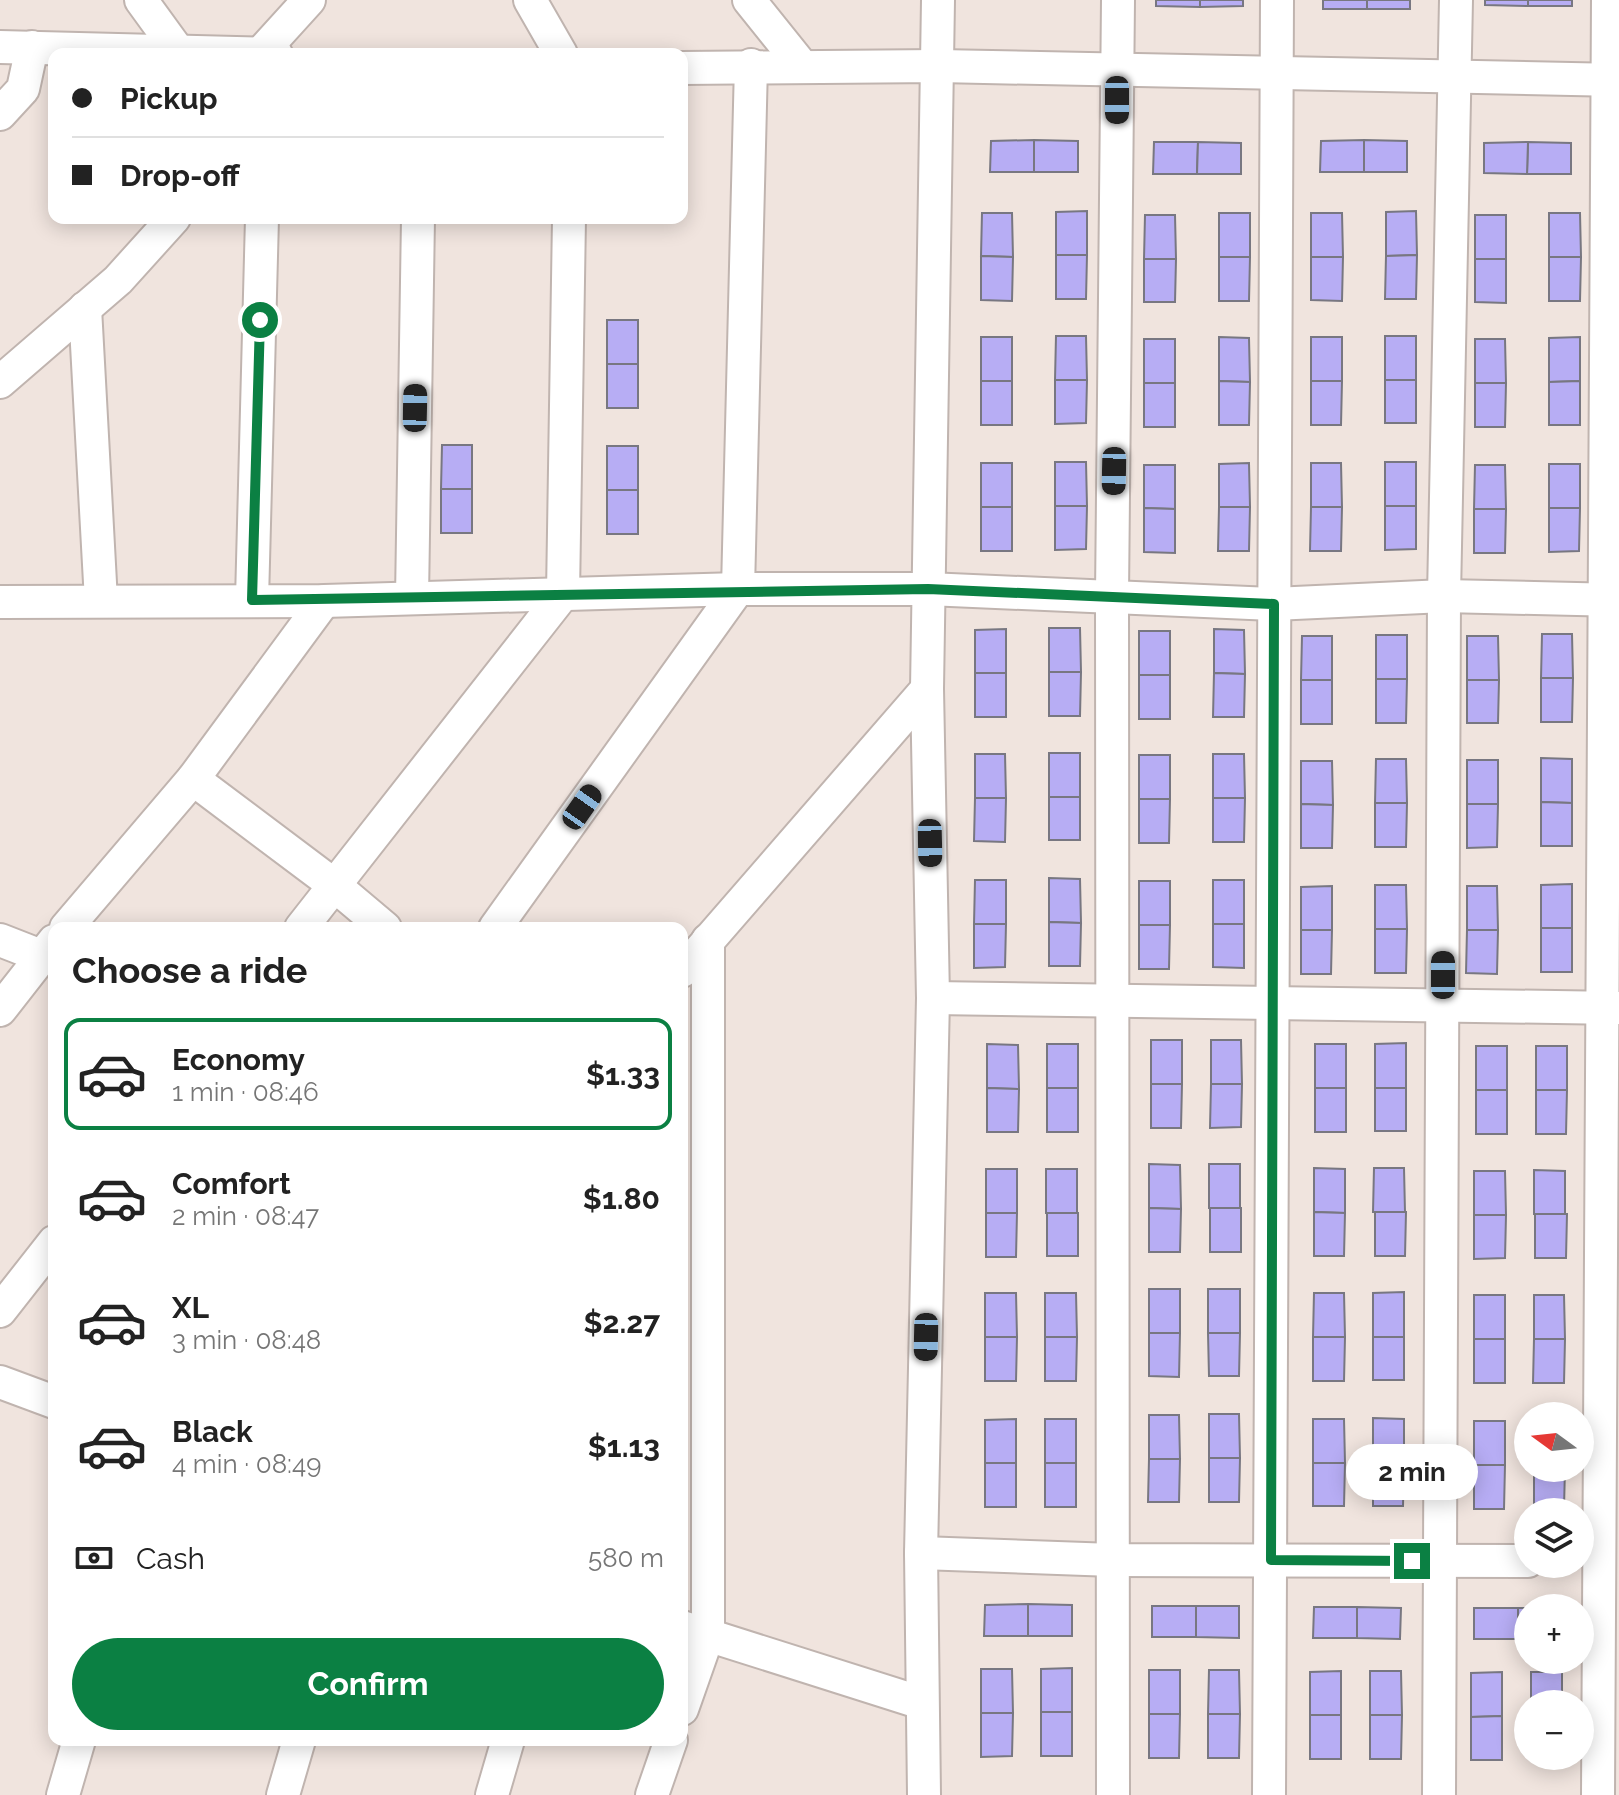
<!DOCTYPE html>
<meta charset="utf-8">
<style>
:root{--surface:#fff;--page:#f6f6f6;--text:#222;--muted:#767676;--line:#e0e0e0;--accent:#0b8043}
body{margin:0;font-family:Raleway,sans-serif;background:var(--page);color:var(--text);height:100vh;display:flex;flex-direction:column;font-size:30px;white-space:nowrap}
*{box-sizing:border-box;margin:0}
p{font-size:26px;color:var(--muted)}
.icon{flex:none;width:44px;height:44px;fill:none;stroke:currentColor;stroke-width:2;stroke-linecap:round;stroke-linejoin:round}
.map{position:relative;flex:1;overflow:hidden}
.details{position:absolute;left:48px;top:922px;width:640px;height:824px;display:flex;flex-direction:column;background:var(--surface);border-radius:16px;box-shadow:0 4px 20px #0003}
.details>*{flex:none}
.hud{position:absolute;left:48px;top:48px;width:640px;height:176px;border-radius:16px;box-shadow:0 4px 20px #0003;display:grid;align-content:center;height:176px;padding:0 24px;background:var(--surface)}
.needle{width:52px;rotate:285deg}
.controls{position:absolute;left:1514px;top:1402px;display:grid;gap:16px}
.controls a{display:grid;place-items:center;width:80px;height:80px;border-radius:50%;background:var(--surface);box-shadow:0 4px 20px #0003;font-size:40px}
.end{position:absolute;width:36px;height:36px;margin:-18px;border:10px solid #0b8043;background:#fff;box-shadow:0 0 0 4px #fff}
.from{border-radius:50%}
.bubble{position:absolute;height:56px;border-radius:28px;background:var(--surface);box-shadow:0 4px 20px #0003;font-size:26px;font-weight:700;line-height:56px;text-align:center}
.car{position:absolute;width:24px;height:48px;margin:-24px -12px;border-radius:10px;box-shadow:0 0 6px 2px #0007;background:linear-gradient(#222 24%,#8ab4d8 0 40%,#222 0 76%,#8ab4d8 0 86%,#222 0)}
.hud b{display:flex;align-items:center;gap:28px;height:76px;font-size:30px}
.hud b+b{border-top:2px solid var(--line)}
.hud i{width:20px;height:20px;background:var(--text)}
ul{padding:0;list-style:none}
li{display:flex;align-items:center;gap:24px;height:112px;margin:0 16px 12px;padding:0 8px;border:4px solid transparent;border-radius:16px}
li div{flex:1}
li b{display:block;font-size:30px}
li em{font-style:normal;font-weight:700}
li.selected{border-color:var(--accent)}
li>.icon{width:72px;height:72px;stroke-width:1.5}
h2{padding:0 24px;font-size:36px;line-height:96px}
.pay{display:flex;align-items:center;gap:20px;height:88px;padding:0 24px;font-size:30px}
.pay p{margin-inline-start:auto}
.primary-button{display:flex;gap:16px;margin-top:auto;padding:16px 24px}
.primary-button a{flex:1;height:92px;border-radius:48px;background:var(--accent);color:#fff;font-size:32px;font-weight:700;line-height:92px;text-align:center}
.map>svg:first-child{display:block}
</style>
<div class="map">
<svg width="1619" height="1795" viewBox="0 0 1619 1795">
<rect width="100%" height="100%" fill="#f0e4de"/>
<g fill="#b7adf4" stroke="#787781" stroke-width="2">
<polygon points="1156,0 1200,0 1200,7 1156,6"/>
<polygon points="1200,0 1243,0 1243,6 1200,7"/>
<rect x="1323" y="0" width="44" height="9"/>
<rect x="1367" y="0" width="43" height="9"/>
<polygon points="1485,0 1528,0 1528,6 1485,5"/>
<rect x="1528" y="0" width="44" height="6"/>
<polygon points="1034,140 1034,172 990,172 991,141"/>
<polygon points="1034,140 1078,141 1078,172 1034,172"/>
<polygon points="1364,140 1407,141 1407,172 1364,172"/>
<polygon points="1364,140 1364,172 1320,172 1321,141"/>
<polygon points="1154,142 1198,142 1197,174 1153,174"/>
<polygon points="1198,142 1241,143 1241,174 1197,174"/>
<polygon points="1528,142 1571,143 1571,174 1527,174"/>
<polygon points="1528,142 1527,174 1484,173 1484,143"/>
<polygon points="1087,211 1087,255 1056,255 1056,212"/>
<polygon points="1416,211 1417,255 1386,256 1386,212"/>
<polygon points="982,213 1012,213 1013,257 981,256"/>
<rect x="1219" y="213" width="31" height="44"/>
<polygon points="1311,213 1342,213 1343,257 1311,257"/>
<polygon points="1549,213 1580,213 1581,257 1549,257"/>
<polygon points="1145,215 1175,215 1176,259 1144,259"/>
<rect x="1475" y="215" width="31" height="44"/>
<polygon points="1056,255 1087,255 1086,299 1056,299"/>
<polygon points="1417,255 1416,299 1385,299 1386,256"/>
<polygon points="981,256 1013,257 1012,301 981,300"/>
<polygon points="1219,257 1250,257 1249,301 1219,301"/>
<polygon points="1311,257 1343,257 1342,301 1311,300"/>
<polygon points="1549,257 1581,257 1580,301 1549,301"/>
<polygon points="1144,259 1176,259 1175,302 1144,302"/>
<polygon points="1475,259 1506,259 1506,303 1475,302"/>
<rect x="607" y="320" width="31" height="44"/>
<polygon points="1056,336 1086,336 1087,380 1055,380"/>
<rect x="1385" y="336" width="31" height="44"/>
<rect x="981" y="337" width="31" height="44"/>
<polygon points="1219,337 1249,338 1250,382 1219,381"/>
<rect x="1311" y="337" width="31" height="44"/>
<polygon points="1580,337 1580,381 1549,382 1549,338"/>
<rect x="1144" y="339" width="31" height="44"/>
<polygon points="1475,339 1505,339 1506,383 1475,383"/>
<rect x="607" y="364" width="31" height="44"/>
<polygon points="1055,380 1087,380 1086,423 1055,424"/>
<rect x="1385" y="380" width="31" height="43"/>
<rect x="981" y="381" width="31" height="44"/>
<polygon points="1219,381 1250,382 1249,425 1219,425"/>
<polygon points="1311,381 1342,381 1341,425 1311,425"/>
<polygon points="1580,381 1580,425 1549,425 1549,382"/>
<rect x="1144" y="383" width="31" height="44"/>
<polygon points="1475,383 1506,383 1505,427 1475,427"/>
<polygon points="442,445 472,445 472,489 441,489"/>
<rect x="607" y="446" width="31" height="44"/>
<polygon points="1055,462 1086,462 1087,506 1055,506"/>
<rect x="1385" y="462" width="31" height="44"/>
<rect x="981" y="463" width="31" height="44"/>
<polygon points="1249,463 1250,507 1219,507 1219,464"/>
<polygon points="1311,463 1341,463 1342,507 1311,507"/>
<rect x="1549" y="464" width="31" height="44"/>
<polygon points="1144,465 1175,465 1175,509 1144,508"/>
<polygon points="1475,465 1505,465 1506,509 1474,509"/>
<rect x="441" y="489" width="31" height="44"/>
<rect x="607" y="490" width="31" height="44"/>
<polygon points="1055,506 1087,506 1086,549 1055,550"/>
<polygon points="1385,506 1416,506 1416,549 1385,550"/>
<rect x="981" y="507" width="31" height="44"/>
<polygon points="1219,507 1250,507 1249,551 1218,551"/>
<polygon points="1311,507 1342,507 1341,551 1310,551"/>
<polygon points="1144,508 1175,509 1175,553 1144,552"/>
<polygon points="1549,508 1580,508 1579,551 1549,552"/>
<polygon points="1474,509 1506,509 1505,553 1474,553"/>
<polygon points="1049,628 1080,628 1081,672 1049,672"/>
<polygon points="1006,629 1006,673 975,673 975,630"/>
<polygon points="1214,629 1244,630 1245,674 1214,673"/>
<rect x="1139" y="631" width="31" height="44"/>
<polygon points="1542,634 1572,634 1573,678 1541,678"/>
<rect x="1376" y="635" width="31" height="44"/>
<polygon points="1302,636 1332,636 1332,680 1301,680"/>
<polygon points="1467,636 1498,636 1499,680 1467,680"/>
<polygon points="1049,672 1081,672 1080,716 1049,716"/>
<rect x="975" y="673" width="31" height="44"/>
<polygon points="1214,673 1245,674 1244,717 1213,717"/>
<rect x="1139" y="675" width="31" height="44"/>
<polygon points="1541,678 1573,678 1572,722 1541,722"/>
<polygon points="1376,679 1407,679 1406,723 1376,723"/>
<rect x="1301" y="680" width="31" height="44"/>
<polygon points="1467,680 1499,680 1498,723 1467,723"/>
<rect x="1049" y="753" width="31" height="44"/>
<polygon points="975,754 1005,754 1006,798 975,798"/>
<polygon points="1213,754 1244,754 1245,798 1213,798"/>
<rect x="1139" y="755" width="31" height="44"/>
<polygon points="1541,758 1572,759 1572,803 1541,802"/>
<polygon points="1376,759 1406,759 1407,803 1375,803"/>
<rect x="1467" y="760" width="31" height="44"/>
<polygon points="1301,761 1332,761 1333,805 1301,804"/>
<rect x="1049" y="797" width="31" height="43"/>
<polygon points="975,798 1006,798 1005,842 974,841"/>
<polygon points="1213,798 1245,798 1244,842 1213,842"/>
<polygon points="1139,799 1170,799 1169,843 1139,843"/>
<polygon points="1541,802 1572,803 1572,846 1541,846"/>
<polygon points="1375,803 1407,803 1406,847 1375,847"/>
<polygon points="1301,804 1333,805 1332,848 1301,848"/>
<polygon points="1467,804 1498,804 1497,847 1467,848"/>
<polygon points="1049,878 1080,879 1081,923 1049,922"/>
<polygon points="975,880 1006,880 1006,924 974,924"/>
<rect x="1213" y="880" width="31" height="44"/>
<rect x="1139" y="881" width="31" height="44"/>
<polygon points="1572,884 1572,928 1541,928 1541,885"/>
<polygon points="1375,885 1406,885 1407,929 1375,929"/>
<polygon points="1332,886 1332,930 1301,930 1301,887"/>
<polygon points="1467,886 1497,886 1498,930 1467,930"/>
<polygon points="1049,922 1081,923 1080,966 1049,966"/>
<polygon points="974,924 1006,924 1005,967 974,968"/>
<polygon points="1213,924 1244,924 1244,968 1213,967"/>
<polygon points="1139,925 1170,925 1169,969 1139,969"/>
<rect x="1541" y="928" width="31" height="44"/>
<polygon points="1375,929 1407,929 1406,973 1375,973"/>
<polygon points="1301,930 1332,930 1331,974 1301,974"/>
<polygon points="1467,930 1498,930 1497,974 1466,973"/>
<rect x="1151" y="1040" width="31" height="44"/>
<polygon points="1211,1040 1241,1040 1242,1084 1211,1084"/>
<polygon points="1406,1043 1406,1088 1375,1088 1375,1044"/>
<polygon points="987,1044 1018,1045 1019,1089 987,1088"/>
<rect x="1047" y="1044" width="31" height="44"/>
<rect x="1315" y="1044" width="31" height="44"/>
<rect x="1476" y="1046" width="31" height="44"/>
<rect x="1536" y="1046" width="31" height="44"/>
<polygon points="1151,1084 1182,1084 1181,1128 1151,1128"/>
<polygon points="1211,1084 1242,1084 1241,1127 1210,1128"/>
<polygon points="987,1088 1019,1089 1018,1132 987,1132"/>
<rect x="1047" y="1088" width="31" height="44"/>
<rect x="1315" y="1088" width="31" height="44"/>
<rect x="1375" y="1088" width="31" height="43"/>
<rect x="1476" y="1090" width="31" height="44"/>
<polygon points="1536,1090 1567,1090 1566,1134 1536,1134"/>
<polygon points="1149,1164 1180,1165 1181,1209 1149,1208"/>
<rect x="1209" y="1164" width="31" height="44"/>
<polygon points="1314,1168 1345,1169 1345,1213 1314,1212"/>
<polygon points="1374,1168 1404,1168 1405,1212 1373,1212"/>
<rect x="986" y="1169" width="31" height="44"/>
<rect x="1046" y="1169" width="31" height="44"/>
<polygon points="1534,1170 1565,1171 1565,1215 1534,1214"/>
<polygon points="1474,1171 1505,1171 1506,1215 1474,1215"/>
<polygon points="1149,1208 1181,1209 1180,1252 1149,1252"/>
<rect x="1210" y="1208" width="31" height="44"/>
<polygon points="1314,1212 1345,1213 1344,1256 1314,1256"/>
<polygon points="1375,1212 1406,1212 1405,1256 1375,1256"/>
<polygon points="986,1213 1017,1213 1016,1257 986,1257"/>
<rect x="1047" y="1213" width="31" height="43"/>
<polygon points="1535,1214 1567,1214 1566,1258 1535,1258"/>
<polygon points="1474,1215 1506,1215 1505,1258 1474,1259"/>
<rect x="1149" y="1289" width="31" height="44"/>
<rect x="1208" y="1289" width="32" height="44"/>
<polygon points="1404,1292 1404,1337 1373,1337 1373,1293"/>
<polygon points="985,1293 1016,1293 1017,1337 985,1337"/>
<polygon points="1045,1293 1076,1293 1077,1337 1045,1337"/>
<polygon points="1314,1293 1344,1293 1345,1337 1313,1337"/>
<rect x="1474" y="1295" width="31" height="44"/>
<polygon points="1534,1295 1564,1295 1565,1339 1534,1339"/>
<polygon points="1149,1333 1180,1333 1179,1377 1149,1376"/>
<polygon points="1208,1333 1240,1333 1239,1376 1209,1376"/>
<polygon points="985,1337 1017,1337 1016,1381 985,1381"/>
<polygon points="1045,1337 1077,1337 1076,1381 1045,1381"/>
<polygon points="1313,1337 1345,1337 1344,1381 1313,1381"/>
<rect x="1373" y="1337" width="31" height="43"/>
<rect x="1474" y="1339" width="31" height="44"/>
<polygon points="1534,1339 1565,1339 1564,1383 1533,1383"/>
<polygon points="1209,1414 1239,1414 1240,1458 1209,1458"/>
<polygon points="1149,1415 1179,1415 1180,1459 1149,1459"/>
<polygon points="1373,1418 1404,1419 1404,1463 1373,1462"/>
<polygon points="1016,1419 1016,1463 985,1463 985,1420"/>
<rect x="1045" y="1419" width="31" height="44"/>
<polygon points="1313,1419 1344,1419 1345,1463 1313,1463"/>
<rect x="1474" y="1421" width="31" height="44"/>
<polygon points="1209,1458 1240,1458 1239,1502 1209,1502"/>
<polygon points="1149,1459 1180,1459 1179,1502 1148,1502"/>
<polygon points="1373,1462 1404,1463 1403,1506 1373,1506"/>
<rect x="985" y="1463" width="31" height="44"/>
<rect x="1045" y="1463" width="31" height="44"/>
<polygon points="1313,1463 1345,1463 1344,1506 1313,1506"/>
<polygon points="1474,1465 1505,1465 1504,1509 1474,1509"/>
<polygon points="1534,1468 1565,1468 1564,1508 1534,1509"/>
<polygon points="1028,1604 1028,1636 984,1636 985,1605"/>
<polygon points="1028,1604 1072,1605 1072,1636 1028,1636"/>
<rect x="1152" y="1606" width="44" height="31"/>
<polygon points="1196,1606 1239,1606 1239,1638 1196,1637"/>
<polygon points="1314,1607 1357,1607 1357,1638 1313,1638"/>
<polygon points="1357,1607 1401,1608 1400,1639 1357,1638"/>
<rect x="1474" y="1608" width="44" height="31"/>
<polygon points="1518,1608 1534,1608 1528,1608 1528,1639 1518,1639"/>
<polygon points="1072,1668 1072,1712 1041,1712 1041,1669"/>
<polygon points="981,1669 1012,1669 1013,1713 981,1713"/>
<rect x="1149" y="1670" width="31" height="44"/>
<polygon points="1209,1670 1239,1670 1240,1714 1208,1714"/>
<polygon points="1341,1671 1341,1715 1310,1715 1310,1672"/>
<polygon points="1370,1671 1401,1671 1402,1715 1370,1715"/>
<polygon points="1502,1672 1502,1716 1471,1717 1471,1673"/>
<rect x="1531" y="1672" width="31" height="32"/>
<rect x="1041" y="1712" width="31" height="44"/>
<polygon points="981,1713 1013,1713 1012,1756 981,1757"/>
<polygon points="1149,1714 1180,1714 1179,1758 1149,1758"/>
<polygon points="1208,1714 1240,1714 1239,1758 1208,1758"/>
<rect x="1310" y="1715" width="31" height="44"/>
<polygon points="1370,1715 1402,1715 1401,1759 1370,1759"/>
<polygon points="1502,1716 1502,1760 1471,1760 1471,1717"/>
<rect x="1531" y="1756" width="31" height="4"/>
</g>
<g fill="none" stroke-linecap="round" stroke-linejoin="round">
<defs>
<g id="minor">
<polyline points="141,0 178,51"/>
<polyline points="530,0 561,54"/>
<polyline points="749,0 802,66"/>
<polyline points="0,47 276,54"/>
<polyline points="260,54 309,0"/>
<polyline points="682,68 939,66 1619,80"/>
<polyline points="0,114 23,89 32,47"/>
<polyline points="85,308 101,601"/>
<polyline points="0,382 118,280 174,218"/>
<polyline points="412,598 418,218"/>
<polyline points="252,600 262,218"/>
<polyline points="0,602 324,601 738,589 928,589 1274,604 1444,596 1619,600"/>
<polyline points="193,779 334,885 385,928"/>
<polyline points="66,928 193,779 324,601"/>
<polyline points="301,928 563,594 569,218"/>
<polyline points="495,928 738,589 751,65"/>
<polyline points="0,940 41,956"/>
<polyline points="682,971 927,689"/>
<polyline points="933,998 1619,1008"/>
<polyline points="0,1010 54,941"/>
<polyline points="0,1311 54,1242"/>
<polyline points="0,1382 54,1402"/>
<polyline points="921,1553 1113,1560 1528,1561"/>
<polyline points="682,1627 922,1703"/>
<polyline points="682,1709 708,1635 708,940"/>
<polyline points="63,1795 79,1740"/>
<polyline points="283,1795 299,1740"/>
<polyline points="492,1795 508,1740"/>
<polyline points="652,1795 671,1740"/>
<polyline points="924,1795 921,1553 933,998 927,689 938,0"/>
<polyline points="1113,1795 1112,595 1118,0"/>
<polyline points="1269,1795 1277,0"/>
<polyline points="1439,1795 1444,596 1456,0"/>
<polyline points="1598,1795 1608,0"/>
</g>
</defs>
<use href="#minor" stroke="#c0b4af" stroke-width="36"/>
<use href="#minor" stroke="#fff" stroke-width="32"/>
</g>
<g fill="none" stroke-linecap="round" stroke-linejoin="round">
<polyline stroke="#0b8043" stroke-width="10" points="260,320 252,600 928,589 1274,604 1271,1560 1412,1561"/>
</g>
</svg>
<div class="controls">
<a><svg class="needle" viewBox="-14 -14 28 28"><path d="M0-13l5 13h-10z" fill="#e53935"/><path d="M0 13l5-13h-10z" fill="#767676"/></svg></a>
<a><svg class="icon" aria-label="layers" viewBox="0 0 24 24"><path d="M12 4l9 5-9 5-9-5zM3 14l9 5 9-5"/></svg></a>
<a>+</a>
<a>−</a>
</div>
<i class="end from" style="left:260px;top:320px"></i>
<i class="end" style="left:1412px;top:1561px"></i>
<div class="bubble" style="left:1346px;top:1444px;width:132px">2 min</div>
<i class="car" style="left:1117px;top:100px;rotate:180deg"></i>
<i class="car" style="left:415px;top:408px;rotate:1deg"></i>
<i class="car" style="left:1114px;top:471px;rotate:181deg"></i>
<i class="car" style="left:582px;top:807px;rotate:35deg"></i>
<i class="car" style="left:930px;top:843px;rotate:179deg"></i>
<i class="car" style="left:1443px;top:975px;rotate:0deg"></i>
<i class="car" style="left:926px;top:1337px;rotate:181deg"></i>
<div class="hud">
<b><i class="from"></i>Pickup</b>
<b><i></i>Drop-off</b>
</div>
<section class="details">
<h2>Choose a ride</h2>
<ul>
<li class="selected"><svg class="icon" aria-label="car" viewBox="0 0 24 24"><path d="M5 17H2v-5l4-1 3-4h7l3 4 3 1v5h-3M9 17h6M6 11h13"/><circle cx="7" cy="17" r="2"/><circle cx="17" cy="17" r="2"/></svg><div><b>Economy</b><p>1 min · 08:46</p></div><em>$1.33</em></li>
<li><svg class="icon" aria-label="car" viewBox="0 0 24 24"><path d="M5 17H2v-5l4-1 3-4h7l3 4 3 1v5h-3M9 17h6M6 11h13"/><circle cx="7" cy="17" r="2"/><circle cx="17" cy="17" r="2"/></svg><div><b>Comfort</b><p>2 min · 08:47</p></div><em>$1.80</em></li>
<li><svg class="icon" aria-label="car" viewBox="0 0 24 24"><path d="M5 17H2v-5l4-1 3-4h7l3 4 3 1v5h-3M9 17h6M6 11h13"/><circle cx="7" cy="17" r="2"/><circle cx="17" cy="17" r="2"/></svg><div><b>XL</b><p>3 min · 08:48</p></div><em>$2.27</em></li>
<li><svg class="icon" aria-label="car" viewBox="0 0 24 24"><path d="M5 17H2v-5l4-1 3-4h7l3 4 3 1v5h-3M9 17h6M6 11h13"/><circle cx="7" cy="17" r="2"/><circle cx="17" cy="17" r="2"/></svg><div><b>Black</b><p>4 min · 08:49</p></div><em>$1.13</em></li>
</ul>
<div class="pay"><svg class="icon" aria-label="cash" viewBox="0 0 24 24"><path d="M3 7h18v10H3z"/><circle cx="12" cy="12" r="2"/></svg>Cash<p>580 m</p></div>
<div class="primary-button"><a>Confirm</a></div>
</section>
</div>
